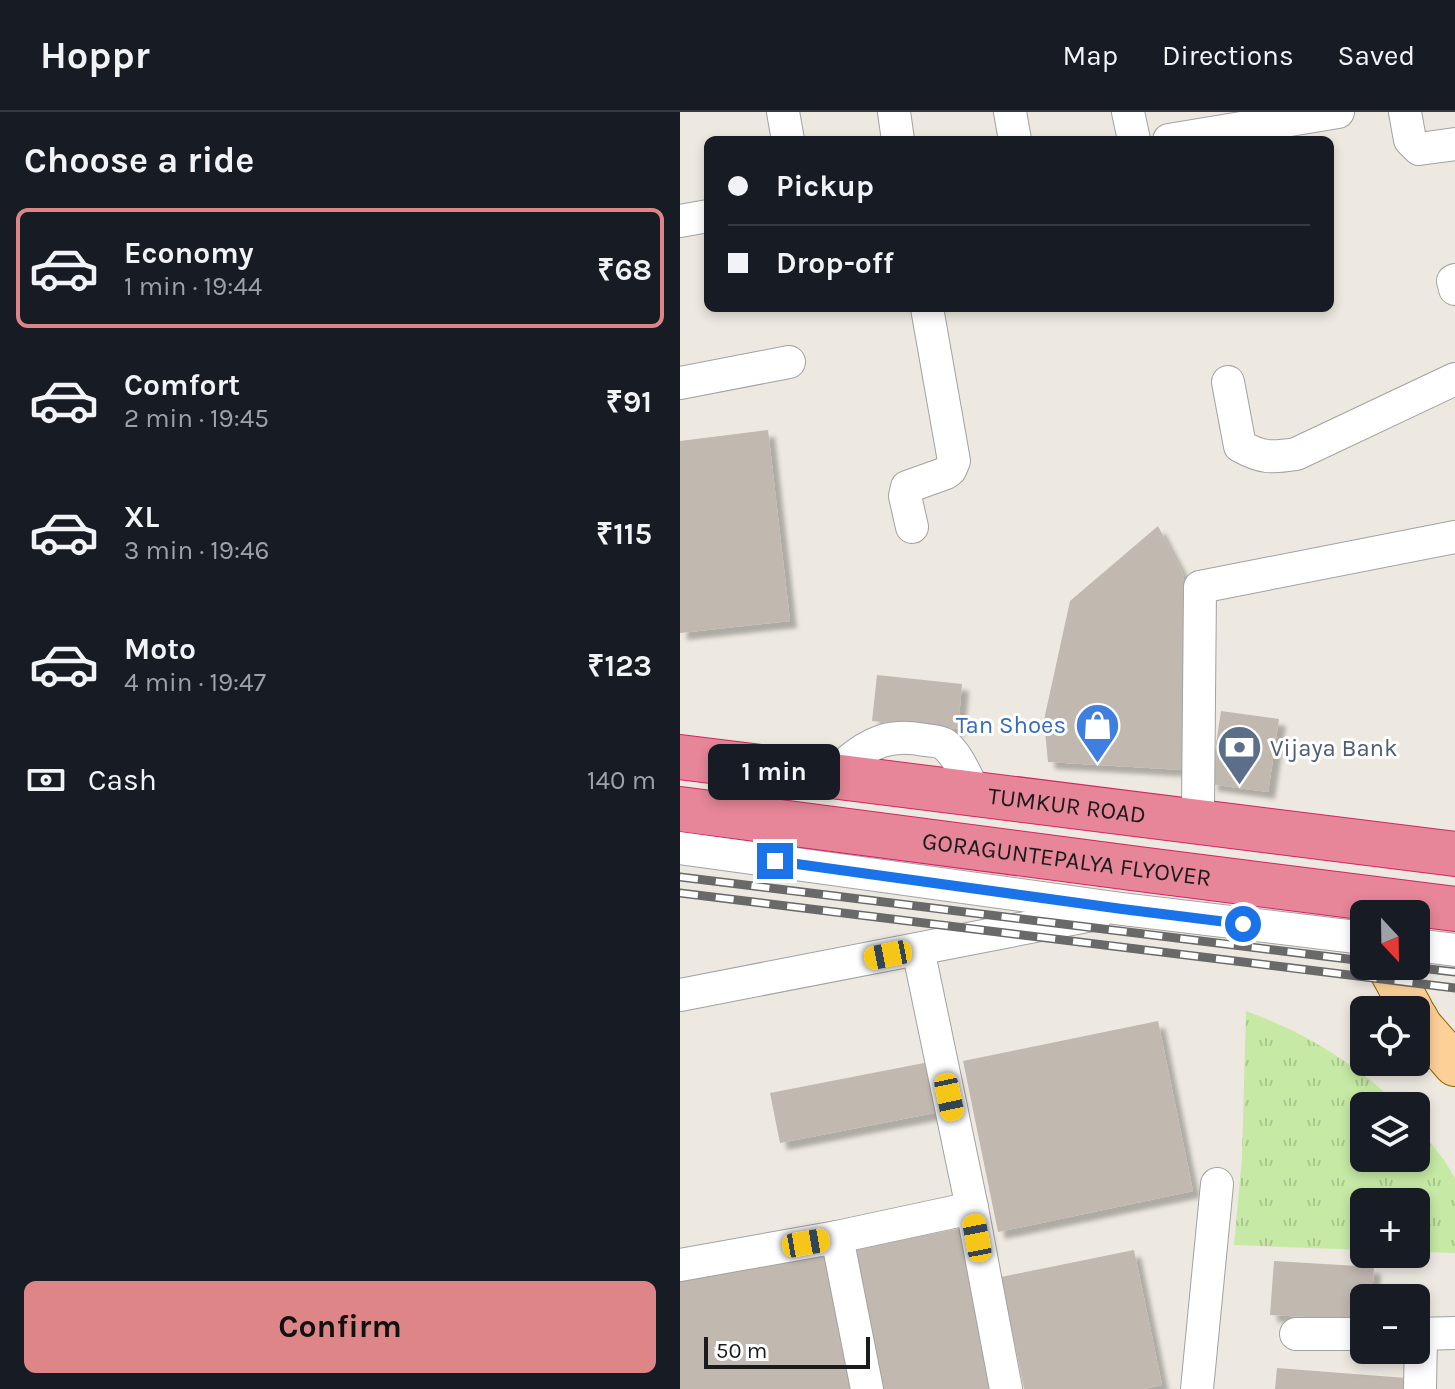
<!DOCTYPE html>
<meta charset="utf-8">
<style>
:root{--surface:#171b24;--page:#242831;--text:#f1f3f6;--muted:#9ea1a6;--line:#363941;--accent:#de8687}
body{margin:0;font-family:Karla,sans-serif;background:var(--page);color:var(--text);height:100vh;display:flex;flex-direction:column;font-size:30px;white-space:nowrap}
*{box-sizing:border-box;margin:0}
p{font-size:26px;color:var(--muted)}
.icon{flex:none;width:44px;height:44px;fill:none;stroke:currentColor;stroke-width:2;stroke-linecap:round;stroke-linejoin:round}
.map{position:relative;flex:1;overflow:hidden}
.details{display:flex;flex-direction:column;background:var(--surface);width:680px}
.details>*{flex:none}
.top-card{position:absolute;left:24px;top:24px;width:630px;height:176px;border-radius:12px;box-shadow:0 4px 12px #0003;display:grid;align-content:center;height:176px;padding:0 24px;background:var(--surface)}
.needle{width:52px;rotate:158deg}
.fabs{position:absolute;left:670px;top:788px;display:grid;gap:16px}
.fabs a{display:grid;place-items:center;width:80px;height:80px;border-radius:12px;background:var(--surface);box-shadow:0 4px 12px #0003;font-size:40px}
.scale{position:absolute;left:24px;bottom:20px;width:166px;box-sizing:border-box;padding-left:8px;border:4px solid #1b1b1b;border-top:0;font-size:22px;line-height:28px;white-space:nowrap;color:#1b1b1b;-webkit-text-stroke:6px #fff;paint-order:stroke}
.end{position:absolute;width:36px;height:36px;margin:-18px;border:10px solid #1a73e8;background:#fff;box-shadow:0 0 0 4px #fff}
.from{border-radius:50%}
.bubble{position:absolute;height:56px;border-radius:12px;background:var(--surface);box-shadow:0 4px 12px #0003;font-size:26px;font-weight:700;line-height:56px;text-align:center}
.car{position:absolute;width:24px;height:48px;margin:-24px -12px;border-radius:10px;box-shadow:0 0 6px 2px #0007;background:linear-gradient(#f5c518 24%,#345 0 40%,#f5c518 0 76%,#345 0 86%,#f5c518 0)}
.top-card b{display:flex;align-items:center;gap:28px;height:76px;font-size:30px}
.top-card b+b{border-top:2px solid var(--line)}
.top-card i{width:20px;height:20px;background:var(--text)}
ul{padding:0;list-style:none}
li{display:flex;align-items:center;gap:24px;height:120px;margin:0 16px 12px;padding:0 8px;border:4px solid transparent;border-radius:12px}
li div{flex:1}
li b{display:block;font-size:30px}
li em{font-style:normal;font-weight:700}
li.current{border-color:var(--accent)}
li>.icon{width:72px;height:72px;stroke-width:1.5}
h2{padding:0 24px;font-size:36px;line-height:96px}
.pay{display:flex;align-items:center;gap:20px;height:88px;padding:0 24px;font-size:30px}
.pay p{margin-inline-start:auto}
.cta{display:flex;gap:16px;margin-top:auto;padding:16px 24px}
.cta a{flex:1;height:92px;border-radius:12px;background:var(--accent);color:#111;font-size:32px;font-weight:700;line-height:92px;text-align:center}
header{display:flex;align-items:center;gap:48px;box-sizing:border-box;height:112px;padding:0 40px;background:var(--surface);border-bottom:2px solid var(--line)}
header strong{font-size:38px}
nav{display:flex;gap:44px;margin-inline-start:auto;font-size:28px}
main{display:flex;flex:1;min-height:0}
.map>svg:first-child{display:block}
</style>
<header>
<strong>Hoppr</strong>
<nav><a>Map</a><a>Directions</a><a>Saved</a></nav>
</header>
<main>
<section class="details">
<h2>Choose a ride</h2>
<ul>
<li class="current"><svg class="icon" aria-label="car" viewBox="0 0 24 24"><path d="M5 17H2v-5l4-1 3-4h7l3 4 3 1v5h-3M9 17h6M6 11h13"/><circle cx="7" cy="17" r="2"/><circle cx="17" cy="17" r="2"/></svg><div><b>Economy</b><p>1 min · 19:44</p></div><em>₹68</em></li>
<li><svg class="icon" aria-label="car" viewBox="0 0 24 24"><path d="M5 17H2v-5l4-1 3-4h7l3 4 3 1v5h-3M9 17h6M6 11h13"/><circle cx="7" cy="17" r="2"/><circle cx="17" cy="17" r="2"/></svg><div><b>Comfort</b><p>2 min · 19:45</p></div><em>₹91</em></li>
<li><svg class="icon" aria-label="car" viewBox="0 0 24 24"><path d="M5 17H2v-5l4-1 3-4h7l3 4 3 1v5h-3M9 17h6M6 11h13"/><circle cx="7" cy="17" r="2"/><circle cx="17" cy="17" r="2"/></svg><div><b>XL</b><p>3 min · 19:46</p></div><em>₹115</em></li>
<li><svg class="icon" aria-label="car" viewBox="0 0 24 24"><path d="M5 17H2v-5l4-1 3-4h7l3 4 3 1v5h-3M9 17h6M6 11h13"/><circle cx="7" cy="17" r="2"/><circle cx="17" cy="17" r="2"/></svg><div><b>Moto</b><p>4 min · 19:47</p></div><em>₹123</em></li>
</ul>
<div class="pay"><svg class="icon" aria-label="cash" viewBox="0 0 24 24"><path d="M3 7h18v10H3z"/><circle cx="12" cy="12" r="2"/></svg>Cash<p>140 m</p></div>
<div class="cta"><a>Confirm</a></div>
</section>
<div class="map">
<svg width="775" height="1277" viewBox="0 0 775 1277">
<defs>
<pattern id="grass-tufts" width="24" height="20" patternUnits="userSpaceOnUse" patternTransform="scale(2)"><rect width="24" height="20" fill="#c6e9a5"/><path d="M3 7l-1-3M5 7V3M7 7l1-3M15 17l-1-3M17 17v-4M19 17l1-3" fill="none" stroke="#aac78d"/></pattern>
<filter id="shadow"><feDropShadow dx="7" dy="7" stdDeviation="2" flood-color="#0004"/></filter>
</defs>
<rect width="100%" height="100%" fill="#ede9e0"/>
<path fill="url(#grass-tufts)" d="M566 899C626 921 673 950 720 994H684V1046H736V1012L764 1048 775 1066V1141L736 1140V1090H684V1138L554 1133 562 1046Z"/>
<g fill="#c1b8b0" filter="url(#shadow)">
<polygon points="88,318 110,509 0,521 0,329"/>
<polygon points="478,414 504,464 503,658 368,650 364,608 390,489"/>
<polygon points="197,563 282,572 278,617 192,609"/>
<polygon points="541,599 599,607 588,680 530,672"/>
<polygon points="478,909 513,1079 318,1120 283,949"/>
<polygon points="249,950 259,1000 100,1031 90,981"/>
<polygon points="281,1116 312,1277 198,1277 171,1138"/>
<polygon points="454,1138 482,1273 463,1277 344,1277 321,1165"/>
<polygon points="146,1140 172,1277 0,1277 0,1168"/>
<polygon points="594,1149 694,1155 692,1186 684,1186 684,1208 590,1203"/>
<polygon points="597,1256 726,1266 725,1277 595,1277"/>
</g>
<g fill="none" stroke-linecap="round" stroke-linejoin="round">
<defs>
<g id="minor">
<polyline points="103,0 108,28"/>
<polyline points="214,0 218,28"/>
<polyline points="330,0 335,28"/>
<polyline points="448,0 454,28"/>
<polyline points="725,0 730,28 739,37 775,32"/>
<polyline points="489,28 658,0"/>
<polyline points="0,109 28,104"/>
<polyline points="775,168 773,169 775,177"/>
<path d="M548 270 560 334C582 346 591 346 616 342L775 267"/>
<polyline points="0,271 109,250"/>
<polyline points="232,415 225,384 227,375 266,361 270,358 274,349 247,196"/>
<path d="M165 652C190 630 211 621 245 628 251 629 259 629 264 632 275 640 283 657 289 669"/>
<polyline points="518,696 520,475 775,425"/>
<polyline points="0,736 442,797 684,826"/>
<polyline points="736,833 775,838"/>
<polyline points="238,837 292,1096 326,1277"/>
<polyline points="0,883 417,802"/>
<polyline points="157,1125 187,1277"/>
<polyline points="0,1153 157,1125 292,1096"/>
<polyline points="616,1222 684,1222"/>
<polyline points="736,1222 775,1221"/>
<polyline points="517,1277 537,1072"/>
<polyline points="740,1277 741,1222"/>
</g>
<g id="major">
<polyline points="708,854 732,898"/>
<polyline points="736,905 741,914 775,953"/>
</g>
<g id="highway">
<path id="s1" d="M0 645 775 742"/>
<path id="s2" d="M0 697 459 757 775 797"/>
</g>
</defs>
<use href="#minor" stroke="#a2a2a2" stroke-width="34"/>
<use href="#major" stroke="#926200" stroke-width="44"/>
<use href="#highway" stroke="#d62260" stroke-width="46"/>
<use href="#minor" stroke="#fff" stroke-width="32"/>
<use href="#major" stroke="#fcd097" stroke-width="42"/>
<use href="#highway" stroke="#e68698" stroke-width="44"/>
<defs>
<g id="rail">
<polyline points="0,765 684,849"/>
<polyline points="0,781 775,876"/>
<polyline points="723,854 775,860"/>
</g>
</defs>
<use href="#rail" stroke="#696969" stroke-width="9"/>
<use href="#rail" stroke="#fff" stroke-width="6" stroke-dasharray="18" stroke-linecap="butt"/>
</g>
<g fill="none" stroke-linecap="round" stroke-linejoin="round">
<polyline stroke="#1a73e8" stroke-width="10" points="95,749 442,797 563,812"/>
</g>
<defs>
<symbol id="shop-pin" viewBox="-11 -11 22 30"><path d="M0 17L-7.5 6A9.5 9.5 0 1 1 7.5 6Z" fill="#3f7fe0" stroke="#fff"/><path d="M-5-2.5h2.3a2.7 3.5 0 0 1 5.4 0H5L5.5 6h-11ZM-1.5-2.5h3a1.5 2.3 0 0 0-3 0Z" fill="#fff"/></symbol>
<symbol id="bank-pin" viewBox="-11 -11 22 30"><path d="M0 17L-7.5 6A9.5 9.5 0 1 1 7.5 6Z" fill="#5c6f8a" stroke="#fff"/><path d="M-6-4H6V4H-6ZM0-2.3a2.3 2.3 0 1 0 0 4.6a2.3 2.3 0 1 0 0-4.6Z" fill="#fff"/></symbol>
</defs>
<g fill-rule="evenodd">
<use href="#shop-pin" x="392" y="588" width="51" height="69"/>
<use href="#bank-pin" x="534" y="610" width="51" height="69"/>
</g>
<g text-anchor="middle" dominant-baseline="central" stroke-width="6" stroke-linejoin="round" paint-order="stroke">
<g font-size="24" fill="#366cbe" stroke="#fff" text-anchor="end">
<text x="386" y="613">Tan Shoes</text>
</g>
<g font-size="24" fill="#4e5e75" stroke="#fff" text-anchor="start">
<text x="590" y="636">Vijaya Bank</text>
</g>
<g font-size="24" fill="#1b1b1b" stroke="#fff">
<text stroke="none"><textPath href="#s1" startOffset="390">TUMKUR ROAD</textPath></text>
<text stroke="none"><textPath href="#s2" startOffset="390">GORAGUNTEPALYA FLYOVER</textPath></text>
</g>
</g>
</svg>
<div class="fabs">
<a><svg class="needle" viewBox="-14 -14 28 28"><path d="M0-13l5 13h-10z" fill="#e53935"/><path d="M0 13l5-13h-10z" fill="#9ea1a6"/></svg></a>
<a><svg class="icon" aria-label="locate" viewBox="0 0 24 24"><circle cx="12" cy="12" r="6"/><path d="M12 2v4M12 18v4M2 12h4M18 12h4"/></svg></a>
<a><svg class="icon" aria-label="layers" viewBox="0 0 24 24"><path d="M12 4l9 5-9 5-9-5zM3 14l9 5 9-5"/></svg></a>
<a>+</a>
<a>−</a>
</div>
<div class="scale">50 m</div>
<i class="end from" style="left:563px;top:812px"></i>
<i class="end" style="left:95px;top:749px"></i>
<div class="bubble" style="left:28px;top:632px;width:132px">1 min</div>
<i class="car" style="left:208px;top:843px;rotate:259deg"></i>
<i class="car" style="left:269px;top:985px;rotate:168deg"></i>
<i class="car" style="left:297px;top:1126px;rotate:349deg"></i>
<i class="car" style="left:126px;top:1131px;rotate:80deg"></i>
<div class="top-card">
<b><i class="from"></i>Pickup</b>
<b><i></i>Drop-off</b>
</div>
</div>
</main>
